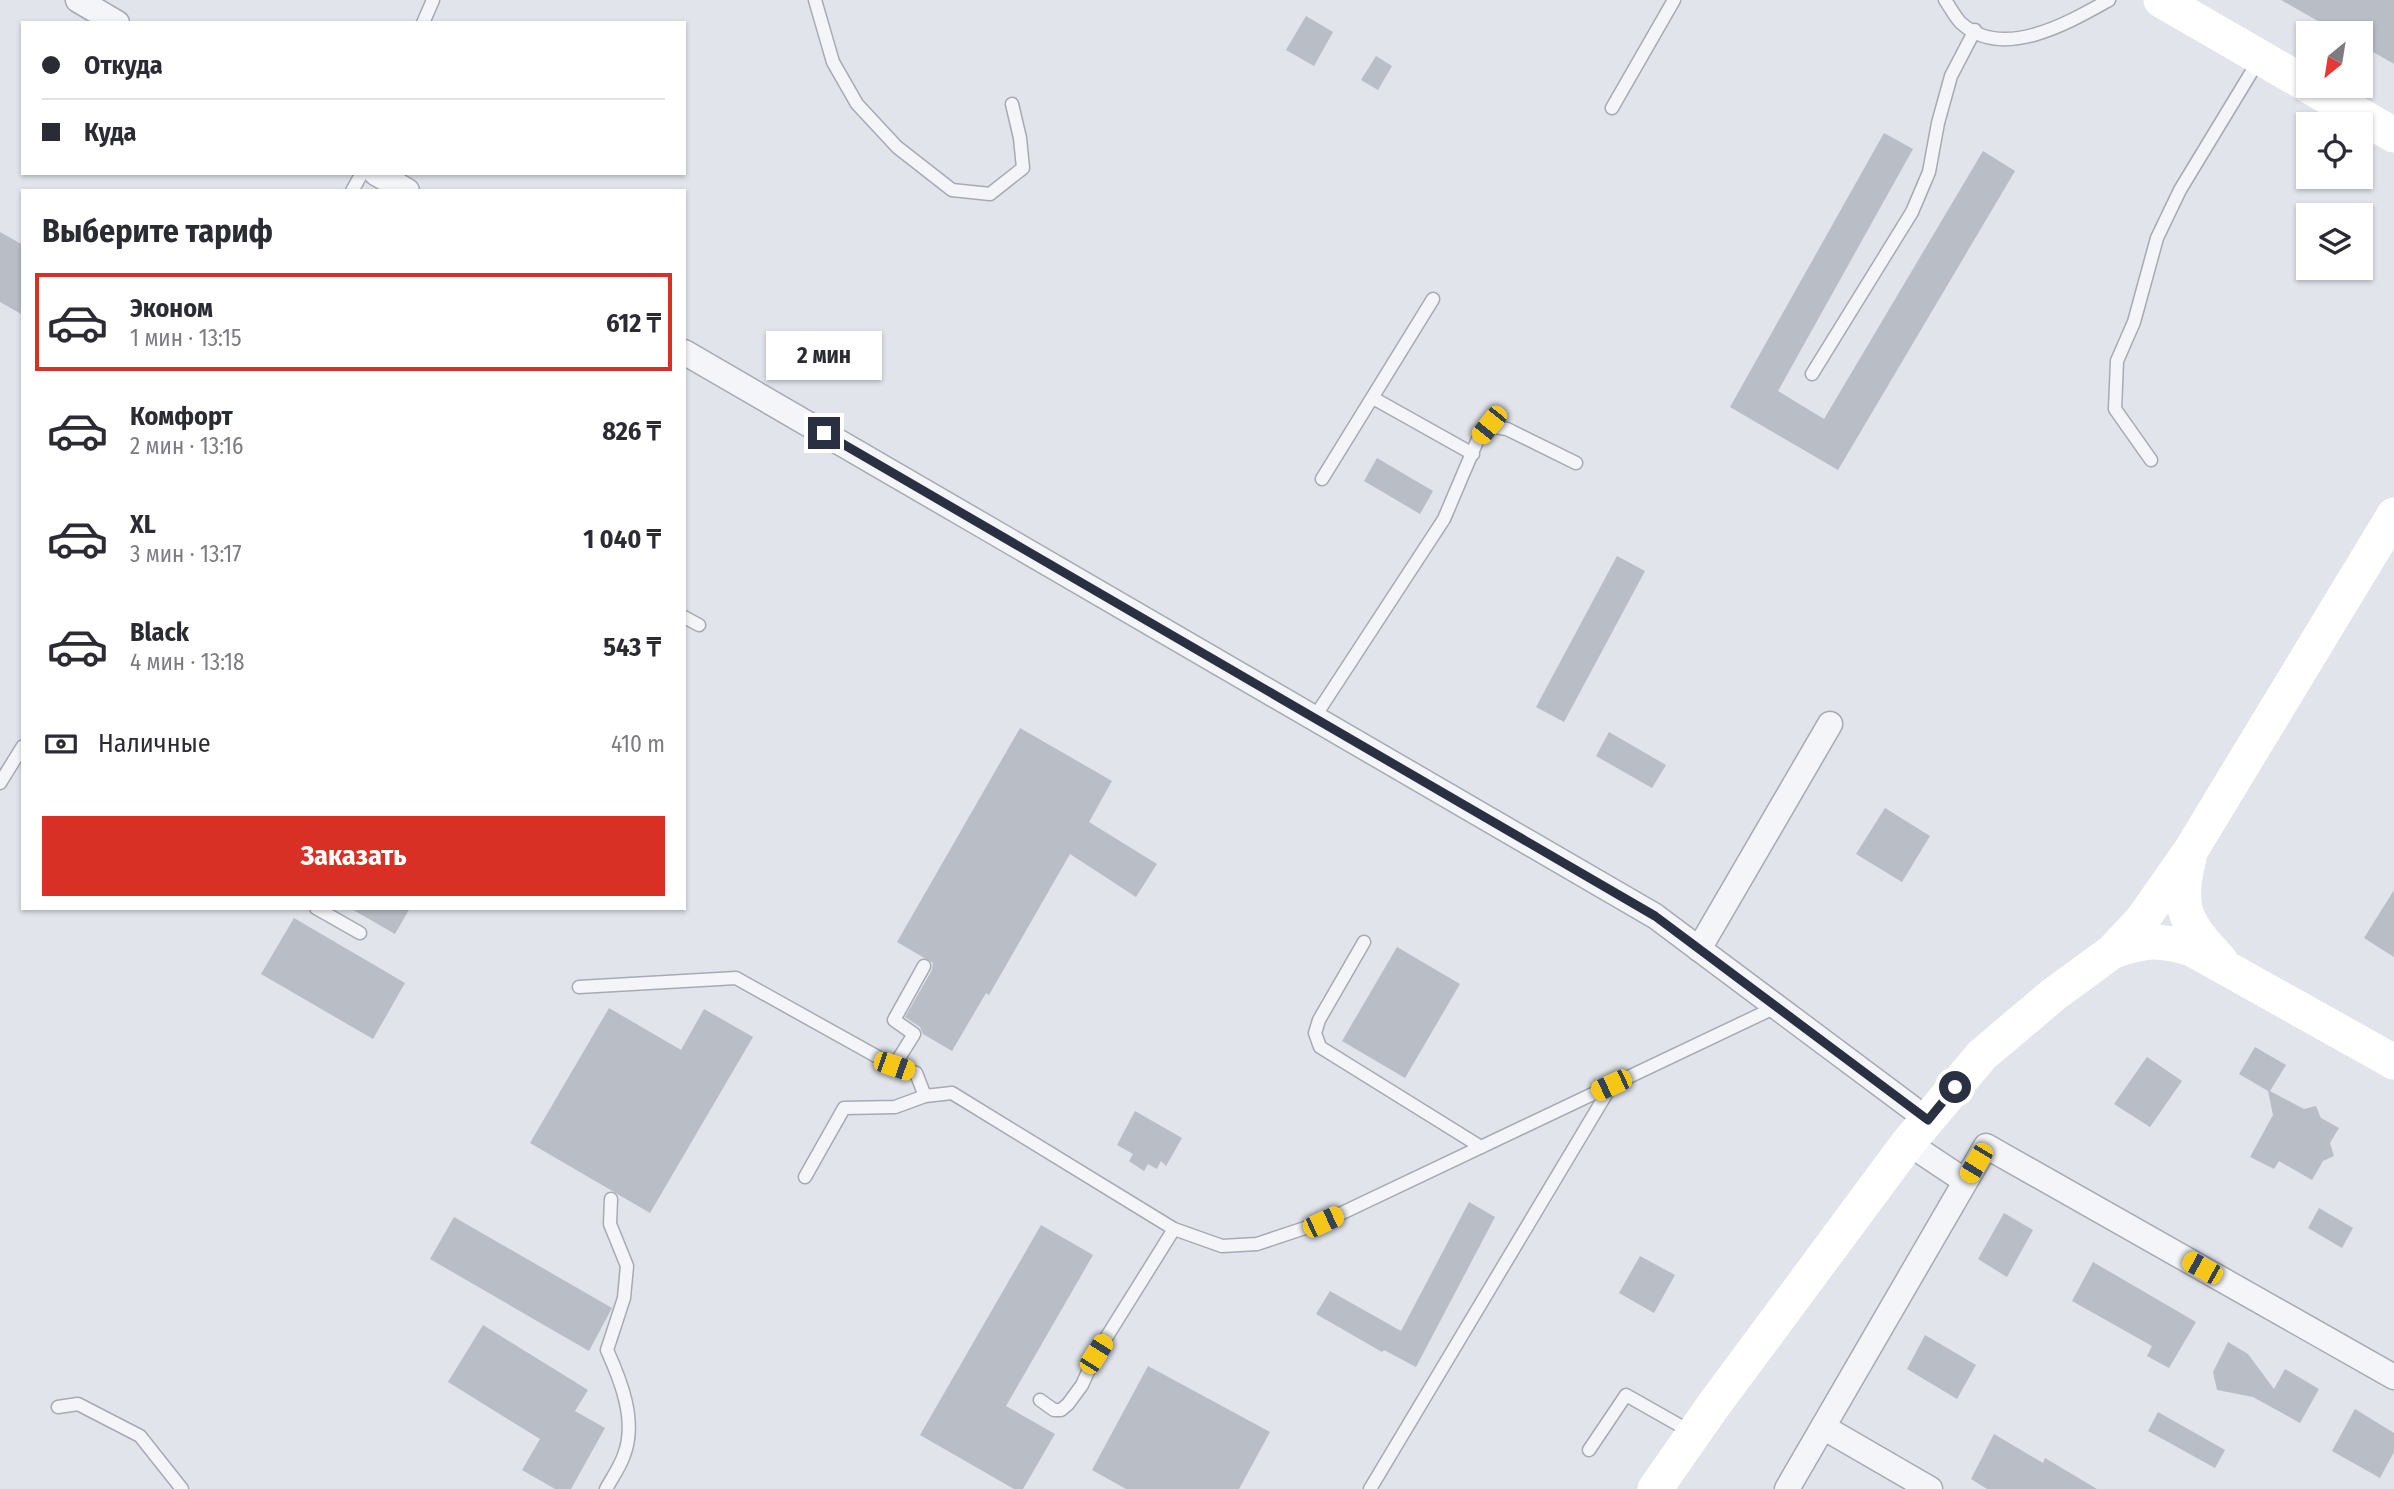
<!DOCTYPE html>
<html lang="ru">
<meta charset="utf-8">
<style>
:root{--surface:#fff;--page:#f7f7f7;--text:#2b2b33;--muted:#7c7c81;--line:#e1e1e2;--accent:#d93025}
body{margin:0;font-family:"Fira Sans Condensed",sans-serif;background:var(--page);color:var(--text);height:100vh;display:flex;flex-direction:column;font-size:26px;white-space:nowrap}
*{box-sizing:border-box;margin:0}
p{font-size:23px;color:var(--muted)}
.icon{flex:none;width:38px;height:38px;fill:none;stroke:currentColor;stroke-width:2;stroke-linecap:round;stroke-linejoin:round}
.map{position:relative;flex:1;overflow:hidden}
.side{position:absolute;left:21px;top:189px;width:665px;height:721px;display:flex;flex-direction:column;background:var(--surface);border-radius:0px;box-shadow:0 2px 5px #0004}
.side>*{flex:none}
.banner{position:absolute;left:21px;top:21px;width:665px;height:154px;border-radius:0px;box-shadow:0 2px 5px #0004;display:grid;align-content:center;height:154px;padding:0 21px;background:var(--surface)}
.needle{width:46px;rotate:210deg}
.tools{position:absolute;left:2296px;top:21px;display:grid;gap:14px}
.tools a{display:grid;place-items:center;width:77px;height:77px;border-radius:0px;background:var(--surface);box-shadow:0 2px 5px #0004;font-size:35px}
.end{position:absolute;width:32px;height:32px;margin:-16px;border:9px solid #2a3041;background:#fff;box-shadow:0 0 0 4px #fff}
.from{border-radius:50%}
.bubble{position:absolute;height:49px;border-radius:0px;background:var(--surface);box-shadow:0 2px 5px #0004;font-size:23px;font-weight:700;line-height:49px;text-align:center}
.car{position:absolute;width:21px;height:42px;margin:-21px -10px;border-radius:9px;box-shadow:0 0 5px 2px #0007;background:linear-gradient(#f5c518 24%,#345 0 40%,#f5c518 0 76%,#345 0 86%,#f5c518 0)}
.banner b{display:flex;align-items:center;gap:24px;height:66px;font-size:26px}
.banner b+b{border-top:2px solid var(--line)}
.banner i{width:18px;height:18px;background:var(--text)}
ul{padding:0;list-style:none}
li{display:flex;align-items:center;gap:21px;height:98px;margin:0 14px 10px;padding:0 7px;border:4px solid transparent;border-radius:0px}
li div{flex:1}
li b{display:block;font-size:26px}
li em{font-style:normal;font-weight:700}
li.current{border-color:var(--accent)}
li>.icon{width:63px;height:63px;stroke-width:1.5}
h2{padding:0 21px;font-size:32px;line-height:84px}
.pay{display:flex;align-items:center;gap:18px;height:77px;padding:0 21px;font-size:26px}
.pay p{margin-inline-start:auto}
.primary-button{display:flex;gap:14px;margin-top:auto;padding:14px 21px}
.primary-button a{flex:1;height:80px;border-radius:0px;background:var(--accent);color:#fff;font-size:28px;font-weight:700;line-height:80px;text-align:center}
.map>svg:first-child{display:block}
</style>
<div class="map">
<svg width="2394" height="1489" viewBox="0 0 2394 1489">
<rect width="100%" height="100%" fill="#e1e4ea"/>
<g fill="#b9bdc6">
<polygon points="2281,0 2394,0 2394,64 2361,45 2361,33 2339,33"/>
<polygon points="1306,16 1333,32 1314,66 1286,50"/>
<polygon points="1376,56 1392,66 1378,90 1361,80"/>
<polygon points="1884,133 1913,149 1778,391 1824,419 1983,151 2015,171 1838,470 1730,407"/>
<polygon points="0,232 23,245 23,315 0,302"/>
<polygon points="1377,458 1433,491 1420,514 1364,481"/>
<polygon points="1617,556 1645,571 1564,722 1536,707"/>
<polygon points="1020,728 1112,781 1089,822 1157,864 1136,897 1070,854 989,995 986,993 952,1051 923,1034 920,1027 905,1017 932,970 933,963 897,942"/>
<polygon points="1609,732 1666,765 1652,788 1596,756"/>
<polygon points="1885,808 1930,836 1902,882 1856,854"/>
<polygon points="2394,890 2394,957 2364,938"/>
<polygon points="350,908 410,908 395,934"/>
<polygon points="294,918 405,983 373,1039 261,974"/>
<polygon points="1397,947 1460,984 1405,1078 1342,1041"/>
<polygon points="609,1008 681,1050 704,1009 753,1037 650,1213 530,1143"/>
<polygon points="2255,1047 2286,1065 2270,1091 2304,1109 2316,1106 2321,1118 2339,1128 2330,1143 2334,1156 2323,1161 2312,1180 2279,1161 2274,1169 2250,1157 2273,1115 2268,1091 2239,1074"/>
<polygon points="2147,1057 2182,1081 2150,1127 2114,1104"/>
<polygon points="1135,1111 1182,1138 1166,1166 1161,1161 1157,1169 1148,1164 1144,1171 1129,1161 1133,1154 1117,1145"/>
<polygon points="1469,1202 1495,1217 1416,1367 1384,1350 1382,1352 1316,1314 1330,1291 1401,1331"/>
<polygon points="2319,1208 2353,1228 2342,1248 2308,1228"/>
<polygon points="2004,1213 2033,1230 2007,1277 1978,1259"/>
<polygon points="454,1217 612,1308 589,1351 430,1259"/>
<polygon points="1041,1225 1093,1255 1006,1406 1055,1434 1023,1489 1014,1489 920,1435"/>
<polygon points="1640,1256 1675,1275 1654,1313 1619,1293"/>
<polygon points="2093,1262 2196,1322 2169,1368 2147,1356 2152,1346 2072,1301"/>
<polygon points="483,1325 588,1390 575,1411 605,1428 571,1489 555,1489 522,1470 540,1439 448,1382"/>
<polygon points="1925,1335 1976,1365 1957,1399 1907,1369"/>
<polygon points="2228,1342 2248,1354 2274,1389 2285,1369 2319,1389 2300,1423 2253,1397 2217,1390 2213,1372"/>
<polygon points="1148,1366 1270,1432 1239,1489 1126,1489 1092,1470"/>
<polygon points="2355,1409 2394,1433 2394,1452 2380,1478 2332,1451"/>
<polygon points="2158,1412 2225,1450 2215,1468 2148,1431"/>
<polygon points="1994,1434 2043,1463 2045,1458 2097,1489 1987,1489 1971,1479"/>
</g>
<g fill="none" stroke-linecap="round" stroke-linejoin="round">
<defs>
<g id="lane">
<polyline points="815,0 833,62 857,104 897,147 952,190 990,194 1023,168 1020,138 1012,104"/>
<path d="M1945 0C1950 7 1955 17 1961 23 2003 61 2068 23 2109 0"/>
<polyline points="423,23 433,0"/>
<polyline points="1612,108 1674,0"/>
<polyline points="352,191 362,173"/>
<polyline points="1812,374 1912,212 1929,172 1938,123 1951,76 1975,30"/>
<polyline points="1373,398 1473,454"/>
<polyline points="2151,460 2115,409 2117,361 2134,322 2157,238 2180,190 2260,58"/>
<polyline points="1322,479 1433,299"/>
<polyline points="684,617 699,625"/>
<polyline points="1314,718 1444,519 1478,439 1489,426 1507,429 1576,463"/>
<polyline points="0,783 23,746"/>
<polyline points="316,908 360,933"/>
<polyline points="1364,942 1319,1020 1315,1033 1320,1047 1481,1147"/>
<polyline points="579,987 736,978 894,1066 916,1073 925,1096 952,1093 1174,1229 1222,1246 1257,1244 1323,1222 1776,1007"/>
<polyline points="894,1066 914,1034 894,1020 924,966"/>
<polyline points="805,1177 844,1108 895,1107 925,1096"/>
<polyline points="1040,1400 1054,1410 1061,1410 1068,1404 1082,1385 1096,1354 1174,1229"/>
<polyline points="58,1407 78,1404 140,1436 182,1489"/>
<polyline points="1589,1450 1626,1395 1693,1433"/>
<path d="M606 1489C612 1478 620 1467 624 1455 637 1421 621 1381 607 1350L624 1298 627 1266 610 1224 611 1199"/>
<polyline points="1370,1489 1611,1086"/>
</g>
<g id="street">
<polyline points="78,0 117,23"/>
<polyline points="376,173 407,191"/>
<polyline points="684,352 1655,916 1928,1120"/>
<polyline points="1699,949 1830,724"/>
<polyline points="1908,1143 1965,1181"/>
<polyline points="1823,1427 1930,1489"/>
<polyline points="1787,1489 1986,1146 2394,1377"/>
</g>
</defs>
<use href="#lane" stroke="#a6aab4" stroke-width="15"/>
<use href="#street" stroke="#a6aab4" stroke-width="27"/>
<use href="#lane" stroke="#f4f5f8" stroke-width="12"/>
<use href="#street" stroke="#f4f5f8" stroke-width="24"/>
<g stroke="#fff" stroke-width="35">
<polyline points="2161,0 2308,85"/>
<polyline points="2309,86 2394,135"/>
<path d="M2189 858C2176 908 2185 923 2220 960"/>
<path d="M2113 951C2146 940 2158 939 2192 949L2394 1062"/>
<polyline points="1655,1489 1713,1406 1908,1143 1982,1055 2053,995 2113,951 2142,920 2191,850 2394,515"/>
</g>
</g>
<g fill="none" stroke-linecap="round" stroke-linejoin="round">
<polyline stroke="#2a3041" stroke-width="9" points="824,433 1655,916 1928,1120 1955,1087"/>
</g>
</svg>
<div class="tools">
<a><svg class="needle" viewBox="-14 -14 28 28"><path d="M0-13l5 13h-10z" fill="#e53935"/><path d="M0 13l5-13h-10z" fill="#7c7c81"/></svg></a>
<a><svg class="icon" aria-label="locate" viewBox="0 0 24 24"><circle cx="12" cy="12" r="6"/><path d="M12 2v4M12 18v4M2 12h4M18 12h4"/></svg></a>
<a><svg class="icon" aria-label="layers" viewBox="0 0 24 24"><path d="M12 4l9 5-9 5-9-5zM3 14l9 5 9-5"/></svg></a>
</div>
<i class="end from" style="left:1955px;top:1087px"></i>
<i class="end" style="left:824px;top:433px"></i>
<div class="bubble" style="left:766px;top:331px;width:116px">2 мин</div>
<i class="car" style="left:1489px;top:425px;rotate:219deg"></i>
<i class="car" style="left:894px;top:1066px;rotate:109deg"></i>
<i class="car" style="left:1611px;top:1085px;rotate:245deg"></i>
<i class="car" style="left:1976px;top:1163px;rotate:211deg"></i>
<i class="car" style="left:1323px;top:1222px;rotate:65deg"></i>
<i class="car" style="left:2202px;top:1268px;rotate:299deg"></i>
<i class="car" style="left:1096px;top:1354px;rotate:32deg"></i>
<div class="banner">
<b><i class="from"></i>Откуда</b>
<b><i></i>Куда</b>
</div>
<section class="side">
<h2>Выберите тариф</h2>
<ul>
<li class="current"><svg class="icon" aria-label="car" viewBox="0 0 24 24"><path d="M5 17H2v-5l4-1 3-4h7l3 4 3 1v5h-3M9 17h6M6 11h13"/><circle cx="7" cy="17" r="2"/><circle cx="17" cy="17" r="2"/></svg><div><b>Эконом</b><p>1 мин · 13:15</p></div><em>612 ₸</em></li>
<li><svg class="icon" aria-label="car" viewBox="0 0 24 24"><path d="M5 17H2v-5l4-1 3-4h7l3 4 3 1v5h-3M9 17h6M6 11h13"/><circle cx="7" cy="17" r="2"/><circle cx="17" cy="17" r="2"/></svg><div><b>Комфорт</b><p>2 мин · 13:16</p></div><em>826 ₸</em></li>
<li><svg class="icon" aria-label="car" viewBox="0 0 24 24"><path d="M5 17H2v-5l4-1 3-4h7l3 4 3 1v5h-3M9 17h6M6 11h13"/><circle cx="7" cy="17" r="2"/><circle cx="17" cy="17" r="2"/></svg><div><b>XL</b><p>3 мин · 13:17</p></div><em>1 040 ₸</em></li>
<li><svg class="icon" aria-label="car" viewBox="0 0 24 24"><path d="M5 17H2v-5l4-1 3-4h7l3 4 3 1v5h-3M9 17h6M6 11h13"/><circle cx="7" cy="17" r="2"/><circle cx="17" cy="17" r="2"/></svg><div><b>Black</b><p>4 мин · 13:18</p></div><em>543 ₸</em></li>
</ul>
<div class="pay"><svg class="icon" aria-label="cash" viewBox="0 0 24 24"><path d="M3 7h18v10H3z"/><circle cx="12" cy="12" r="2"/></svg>Наличные<p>410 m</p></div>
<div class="primary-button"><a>Заказать</a></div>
</section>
</div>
